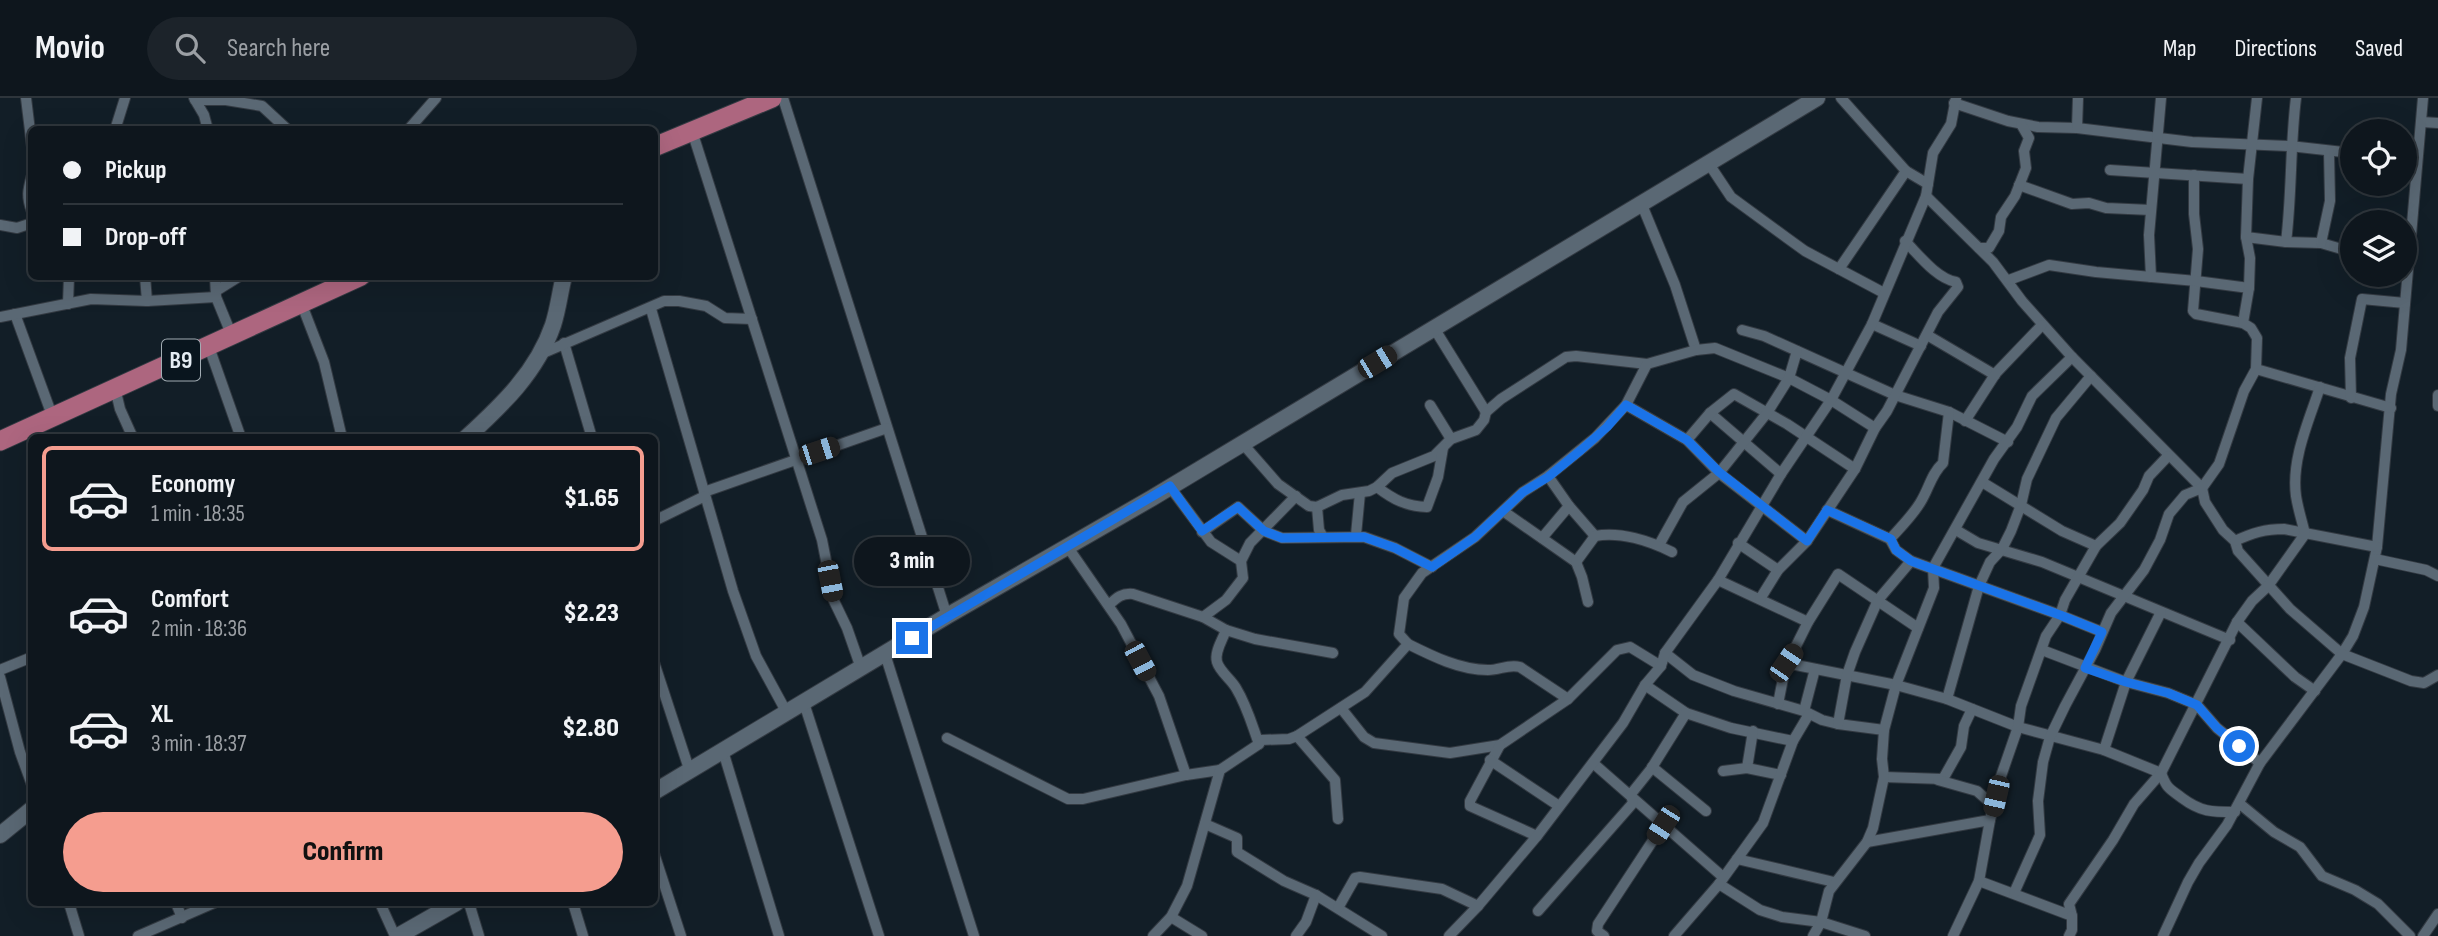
<!DOCTYPE html>
<meta charset="utf-8">
<style>
:root{--surface:#0e161d;--page:#1c232a;--text:#f1f3f6;--muted:#9b9fa4;--line:#2e353b;--accent:#f59d8f}
body{margin:0;font-family:"Sofia Sans Condensed",sans-serif;background:var(--page);color:var(--text);height:100vh;display:flex;flex-direction:column;font-size:26px;white-space:nowrap}
*{box-sizing:border-box;margin:0}
p{font-size:23px;color:var(--muted)}
.icon{flex:none;width:38px;height:38px;fill:none;stroke:currentColor;stroke-width:2;stroke-linecap:round;stroke-linejoin:round}
.map{position:relative;flex:1;overflow:hidden}
.side{position:absolute;left:28px;top:336px;width:630px;height:472px;display:flex;flex-direction:column;background:var(--surface);border-radius:10px;box-shadow:0 7px 28px #0002,0 0 0 2px var(--line)}
.side>*{flex:none}
.guide{position:absolute;left:28px;top:28px;width:630px;height:154px;border-radius:10px;box-shadow:0 7px 28px #0002,0 0 0 2px var(--line);display:grid;align-content:center;height:154px;padding:0 35px;background:var(--surface)}
.controls{position:absolute;left:2340px;top:21px;display:grid;gap:14px}
.controls a{display:grid;place-items:center;width:77px;height:77px;border-radius:50%;background:var(--surface);box-shadow:0 7px 28px #0002,0 0 0 2px var(--line);font-size:35px}
.end{position:absolute;width:32px;height:32px;margin:-16px;border:9px solid #1a73e8;background:#fff;box-shadow:0 0 0 4px #fff}
.from{border-radius:50%}
.bubble{position:absolute;height:49px;border-radius:24px;background:var(--surface);box-shadow:0 7px 28px #0002,0 0 0 2px var(--line);font-size:23px;font-weight:800;line-height:49px;text-align:center}
.car{position:absolute;width:21px;height:42px;margin:-21px -10px;border-radius:9px;box-shadow:0 0 5px 2px #0007;background:linear-gradient(#222 24%,#8ab4d8 0 40%,#222 0 76%,#8ab4d8 0 86%,#222 0)}
.guide b{display:flex;align-items:center;gap:24px;height:66px;font-size:26px}
.guide b+b{border-top:2px solid var(--line)}
.guide i{width:18px;height:18px;background:var(--text)}
ul{padding:12px 0 0;list-style:none}
li{display:flex;align-items:center;gap:21px;height:105px;margin:0 14px 10px;padding:0 21px;border:4px solid transparent;border-radius:10px}
li div{flex:1}
li b{display:block;font-size:26px}
li em{font-style:normal;font-weight:800}
li.on{border-color:var(--accent)}
li>.icon{width:63px;height:63px;stroke-width:1.5}
.cta{display:flex;gap:14px;margin-top:auto;padding:14px 35px}
.cta a{flex:1;height:80px;border-radius:42px;background:var(--accent);color:#111;font-size:28px;font-weight:800;line-height:80px;text-align:center}
header{display:flex;align-items:center;gap:42px;box-sizing:border-box;height:98px;padding:0 35px;background:var(--surface);border-bottom:2px solid var(--line)}
header strong{font-size:33px}
nav{display:flex;gap:38px;margin-inline-start:auto;font-size:24px}
.search{width:490px;height:63px;background:var(--page);display:flex;align-items:center;gap:18px;box-sizing:border-box;padding:0 24px;border-radius:38px;color:var(--muted);font-size:26px}
.map>svg:first-child{display:block}
</style>
<header>
<strong>Movio</strong>
<div class="search"><svg class="icon" aria-label="search" viewBox="0 0 24 24"><circle cx="10" cy="10" r="6"/><path d="M15 15l6 6"/></svg>Search here</div>
<nav><a>Map</a><a>Directions</a><a>Saved</a></nav>
</header>
<div class="map">
<svg width="2438" height="838" viewBox="0 0 2438 838">
<rect width="100%" height="100%" fill="#121e27"/>
<g fill="none" stroke-linecap="round" stroke-linejoin="round">
<defs>
<g id="minor">
<polyline points="26,0 32,49"/>
<polyline points="194,0 204,17 208,32"/>
<polyline points="783,0 947,518"/>
<polyline points="1841,0 1906,73 1928,86"/>
<polyline points="195,2 226,2 262,8 288,32"/>
<polyline points="1954,5 2008,23 2038,29 2077,30 2192,44 2290,48 2352,55"/>
<polyline points="2422,24 2438,25"/>
<polyline points="2077,30 2078,0"/>
<polyline points="115,32 125,0"/>
<polyline points="408,32 436,0"/>
<polyline points="692,33 822,442 834,503 847,530 861,570"/>
<polyline points="1709,66 1731,99 1787,140 1805,153 1884,195"/>
<polyline points="2110,72 2248,81"/>
<path d="M32 77C28 92 26 98 32 114"/>
<polyline points="2194,77 2194,116 2198,151 2193,213 2196,216 2243,225"/>
<polyline points="2019,87 2072,106 2089,105 2106,110 2151,112"/>
<polyline points="1926,98 1993,164 2022,203 2072,259 2202,390 2205,404 2223,432 2235,443 2238,453 2290,511 2342,556 2353,538 2364,509 2377,449 2391,296 2401,252 2423,0"/>
<polyline points="1642,107 1675,187 1696,252"/>
<polyline points="0,127 17,130 32,125"/>
<polyline points="2246,139 2286,144 2321,145 2352,154"/>
<path d="M2286 144C2292 96 2290 48 2296 0"/>
<polyline points="2321,145 2330,103 2329,54"/>
<polyline points="1979,150 1989,150 1999,133 2001,119 2015,98 2026,70 2024,53 2029,40 2021,26"/>
<polyline points="1839,171 1906,73"/>
<polyline points="145,178 147,203"/>
<polyline points="215,178 216,199 232,238"/>
<polyline points="2151,179 2149,137 2161,0"/>
<polyline points="2009,182 2049,167 2096,174 2196,183 2249,190"/>
<polyline points="216,193 240,178"/>
<polyline points="68,206 69,178"/>
<polyline points="302,207 324,264 342,340"/>
<polyline points="651,211 733,493 756,558 787,615"/>
<polyline points="15,216 53,320"/>
<polyline points="0,219 91,201 147,203 216,199"/>
<polyline points="1872,226 1921,248"/>
<polyline points="1434,230 1486,314"/>
<polyline points="1742,232 1764,238 1895,297 1949,314 2008,344"/>
<polyline points="1927,237 1995,277"/>
<polyline points="564,245 592,340"/>
<polyline points="209,249 241,340"/>
<polyline points="541,256 664,203 679,203 706,208 725,220 752,221"/>
<polyline points="2256,271 2391,310"/>
<polyline points="115,290 120,311 133,340"/>
<polyline points="2438,297 2438,308"/>
<polyline points="2351,300 2350,260 2362,201 2405,205"/>
<polyline points="1430,307 1451,341"/>
<polyline points="1626,307 1687,342 1719,375 1807,443"/>
<polyline points="1710,315 1781,376"/>
<polyline points="1965,323 1996,275 2042,227"/>
<polyline points="1687,342 1710,315 1734,296 1787,326 1855,371"/>
<polyline points="1243,346 1278,386 1309,408 1317,409 1342,397 1369,393 1377,389 1392,375 1434,358 1451,341 1476,332 1484,322 1486,314 1501,301 1566,259 1576,258 1647,266 1696,252 1715,250 1789,280 1831,302 1875,330"/>
<polyline points="1548,378 1569,408 1595,438"/>
<polyline points="1982,384 2062,433 2096,448"/>
<polyline points="1170,389 1211,444 1241,463"/>
<path d="M1377 389C1394 402 1406 408 1427 409L1438 379 1443 350"/>
<polyline points="704,394 887,330"/>
<polyline points="1317,409 1319,432 1323,439"/>
<polyline points="1827,412 1890,441 1896,452 1911,463 2060,517 2102,534"/>
<polyline points="1503,413 1576,464 1582,479 1588,504"/>
<polyline points="654,423 705,398"/>
<polyline points="1956,432 1978,445 2042,464 2230,542"/>
<polyline points="1202,434 1238,409 1264,433 1282,440 1364,439 1395,450 1432,469"/>
<polyline points="1356,437 1360,395"/>
<polyline points="1542,440 1569,408"/>
<path d="M1890 441C1901 429 1912 418 1920 405 1929 391 1931 376 1943 365L1949 314"/>
<path d="M2235 443C2252 435 2265 431 2284 431L2377 449"/>
<polyline points="1738,445 1778,472"/>
<polyline points="1659,447 1683,404 1719,375 1767,315 1789,280 1797,253"/>
<polyline points="1067,448 1121,526 1159,598 1186,677"/>
<polyline points="2375,461 2426,472 2438,478"/>
<path d="M1576 464 1595 438C1620 433 1650 443 1672 454"/>
<polyline points="1718,482 1808,524"/>
<path d="M1760 501 1778 472 1807 443 1855 371 1875 330 1887 313 1938 214 1958 189 1956 184C1936 180 1919 157 1905 143"/>
<path d="M1109 507C1117 499 1122 495 1133 496L1203 519 1226 532 1255 541 1333 555"/>
<polyline points="1203,519 1226,502 1243,480 1241,463 1250,445 1296,398"/>
<polyline points="2237,524 2295,579 2315,593"/>
<path d="M1226 532C1223 541 1214 554 1217 564 1220 574 1231 581 1236 590 1247 608 1252 627 1259 646"/>
<path d="M1408 546C1432 558 1460 572 1488 572 1500 572 1508 566 1520 569L1568 601"/>
<polyline points="2042,552 2126,584 2168,595 2197,607 2217,630 2260,665"/>
<polyline points="1665,555 1693,577 1734,593 1804,613 1822,622 1838,626 1884,632"/>
<polyline points="885,556 974,838"/>
<polyline points="654,564 690,674"/>
<polyline points="1786,565 1795,550 1808,524 1838,476 1918,530"/>
<polyline points="0,572 32,559"/>
<polyline points="0,579 20,654 32,687"/>
<polyline points="1645,587 1686,615 1731,630 1793,643"/>
<polyline points="1947,601 1979,488 1990,464 2002,451 2011,433 2021,407 2027,381 2056,320 2091,278"/>
<polyline points="804,605 879,838"/>
<path d="M1778 606 1786 565 1896 587 1947 601 2018 629 2104 652 2161 675C2167 691 2169 690 2182 700 2201 714 2211 714 2235 714"/>
<polyline points="1341,610 1364,639 1374,645 1450,655 1500,647 1568,601 1617,552 1630,549 1661,568"/>
<polyline points="1804,613 1815,571"/>
<polyline points="1838,626 1847,577 1855,554 1878,502 1911,463"/>
<polyline points="1297,638 1335,682 1338,721"/>
<polyline points="947,640 1068,701 1083,701 1186,677 1220,672"/>
<polyline points="1500,647 1470,703 1470,708 1537,738"/>
<polyline points="2104,652 2126,584 2161,514"/>
<polyline points="723,653 779,838"/>
<polyline points="1490,662 1559,708"/>
<polyline points="1593,665 1723,779"/>
<polyline points="1652,669 1706,713"/>
<polyline points="1747,670 1753,633"/>
<polyline points="1723,673 1747,670 1781,677"/>
<polyline points="1884,679 1943,681 1961,649 1964,628 1972,611"/>
<polyline points="1938,682 1977,693 1986,701 1996,698"/>
<polyline points="2240,706 2274,734 2300,749 2322,778 2355,792 2378,806 2410,838"/>
<polyline points="1205,726 1237,740 1237,754 1284,783 1316,797 1382,838"/>
<polyline points="1867,744 1990,722"/>
<polyline points="654,755 681,838"/>
<polyline points="1737,761 1834,784"/>
<path d="M1979 783 2072 818 2069 806 2113 742 2134 706 2161 675 2237 524 2252 503 2268 488 2305 436C2302 423 2298 411 2296 398 2291 361 2309 323 2320 289"/>
<polyline points="1719,786 1760,812 1782,819 1821,824 1865,838"/>
<polyline points="2014,795 2040,737 2038,703 2043,664 2050,639 2065,608 2095,552 2111,515 2144,472 2160,442 2169,416 2185,397 2202,390 2219,366 2244,293 2256,271 2257,240 2251,230 2243,225 2249,190 2250,160 2246,139 2248,81 2257,0"/>
<polyline points="69,805 79,838"/>
<polyline points="176,805 182,820"/>
<polyline points="380,805 395,838"/>
<polyline points="469,805 479,838"/>
<polyline points="573,805 583,838"/>
<polyline points="1338,810 1355,780 1360,779 1442,791 1478,808"/>
<polyline points="1538,813 1633,705 1631,696 1651,671 1686,615"/>
<polyline points="1171,819 1202,838"/>
<polyline points="138,838 214,805"/>
<polyline points="1153,838 1171,819 1187,788 1220,672 1259,646 1261,642 1289,641 1297,638 1365,594 1408,546 1399,536 1404,500 1422,475 1475,439 1523,394 1548,378 1595,340 1626,307 1647,266"/>
<polyline points="1296,838 1306,824 1316,797"/>
<polyline points="1449,838 1478,808 1537,738 1623,625 1645,587 1661,568 1665,555 1718,482 1781,376 1831,302 1872,226 1926,98 1933,55 1951,26 1956,0"/>
<polyline points="1604,838 1597,833 1598,826 1663,727"/>
<polyline points="1674,838 1719,786 1763,725 1793,643 1809,616"/>
<polyline points="1813,838 1821,824 1829,793 1867,744 1873,730 1884,679 1882,661 1884,632 1896,587 1934,490 1933,470 1994,361 2017,329 2032,298 2072,259"/>
<polyline points="1953,838 1979,783 1990,722 2000,681 2018,629 2021,608 2046,538 2060,517 2065,502 2096,448 2120,425 2143,392 2149,378 2168,358"/>
<polyline points="2069,838 2072,832 2072,818"/>
<polyline points="2163,838 2188,784 2199,765 2227,727 2260,665 2342,556 2411,583 2424,585 2438,577"/>
<polyline points="2423,838 2438,816"/>
</g>
<g id="secondary">
<path d="M466 340C502 307 537 274 553 227 558 212 560 194 564 178"/>
<polyline points="654,694 947,518 1152,400 1817,0"/>
<polyline points="0,737 32,711"/>
<polyline points="398,838 456,805"/>
</g>
<g id="trunk">
<polyline points="654,49 772,0"/>
<polyline points="0,343 361,178"/>
</g>
</defs>
<use href="#minor" stroke="#333a42" stroke-width="12"/>
<use href="#secondary" stroke="#333a42" stroke-width="18"/>
<use href="#trunk" stroke="#333a42" stroke-width="21"/>
<use href="#minor" stroke="#5a6874" stroke-width="10"/>
<use href="#secondary" stroke="#5a6874" stroke-width="16"/>
<use href="#trunk" stroke="#ad667f" stroke-width="19"/>
</g>
<g fill="none" stroke-linecap="round" stroke-linejoin="round">
<polyline stroke="#1a73e8" stroke-width="9" points="912,540 1170,388 1202,433 1238,409 1264,433 1282,440 1364,439 1395,450 1432,469 1475,439 1523,394 1548,379 1581,352 1607,329 1626,307 1687,342 1719,374 1807,443 1827,412 1891,441 1896,452 1911,463 2060,517 2102,534 2085,570 2126,584 2168,595 2197,607 2217,630 2239,648"/>
</g>
<g text-anchor="middle" dominant-baseline="central" stroke-width="6" stroke-linejoin="round" paint-order="stroke">
<rect fill="#09151e" stroke="#a2acb3" stroke-width="2" x="162" y="241.5" width="38" height="41" rx="5"/>
<g font-size="24" font-weight="bold" fill="#e4ecf3">
<text x="181" y="262">B9</text>
</g>
</g>
</svg>
<div class="controls">
<a><svg class="icon" aria-label="locate" viewBox="0 0 24 24"><circle cx="12" cy="12" r="6"/><path d="M12 2v4M12 18v4M2 12h4M18 12h4"/></svg></a>
<a><svg class="icon" aria-label="layers" viewBox="0 0 24 24"><path d="M12 4l9 5-9 5-9-5zM3 14l9 5 9-5"/></svg></a>
</div>
<i class="end from" style="left:2239px;top:648px"></i>
<i class="end" style="left:912px;top:540px"></i>
<div class="bubble" style="left:854px;top:439px;width:116px">3 min</div>
<i class="car" style="left:1377px;top:264px;rotate:59deg"></i>
<i class="car" style="left:819px;top:353px;rotate:72deg"></i>
<i class="car" style="left:830px;top:483px;rotate:169deg"></i>
<i class="car" style="left:1140px;top:563px;rotate:152deg"></i>
<i class="car" style="left:1786px;top:565px;rotate:34deg"></i>
<i class="car" style="left:1996px;top:698px;rotate:193deg"></i>
<i class="car" style="left:1663px;top:727px;rotate:213deg"></i>
<div class="guide">
<b><i class="from"></i>Pickup</b>
<b><i></i>Drop-off</b>
</div>
<section class="side">
<ul>
<li class="on"><svg class="icon" aria-label="car" viewBox="0 0 24 24"><path d="M5 17H2v-5l4-1 3-4h7l3 4 3 1v5h-3M9 17h6M6 11h13"/><circle cx="7" cy="17" r="2"/><circle cx="17" cy="17" r="2"/></svg><div><b>Economy</b><p>1 min · 18:35</p></div><em>$1.65</em></li>
<li><svg class="icon" aria-label="car" viewBox="0 0 24 24"><path d="M5 17H2v-5l4-1 3-4h7l3 4 3 1v5h-3M9 17h6M6 11h13"/><circle cx="7" cy="17" r="2"/><circle cx="17" cy="17" r="2"/></svg><div><b>Comfort</b><p>2 min · 18:36</p></div><em>$2.23</em></li>
<li><svg class="icon" aria-label="car" viewBox="0 0 24 24"><path d="M5 17H2v-5l4-1 3-4h7l3 4 3 1v5h-3M9 17h6M6 11h13"/><circle cx="7" cy="17" r="2"/><circle cx="17" cy="17" r="2"/></svg><div><b>XL</b><p>3 min · 18:37</p></div><em>$2.80</em></li>
</ul>
<div class="cta"><a>Confirm</a></div>
</section>
</div>
